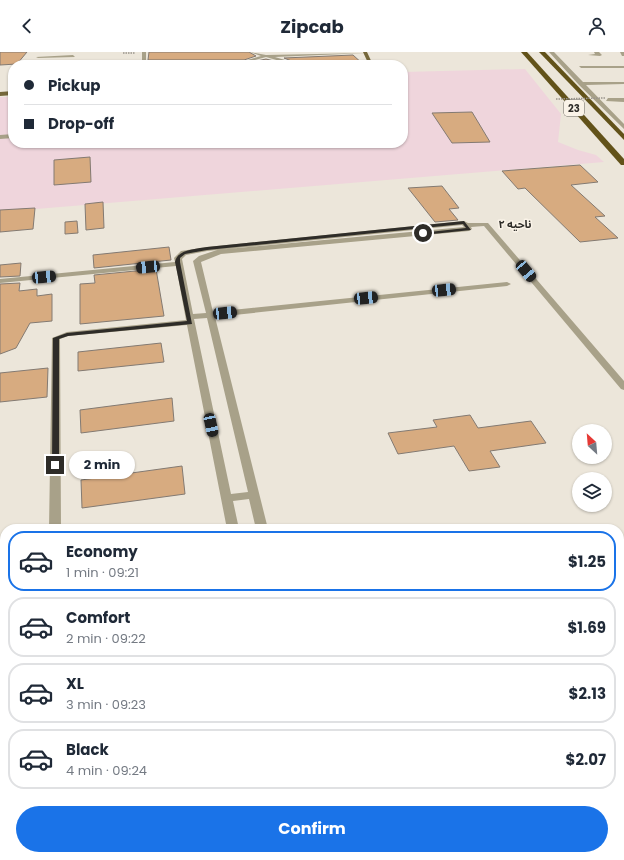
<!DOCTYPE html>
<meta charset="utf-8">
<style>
:root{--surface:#fff;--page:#f6f6f7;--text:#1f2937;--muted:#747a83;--line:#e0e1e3;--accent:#1a73e8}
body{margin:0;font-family:Poppins,"Noto Sans Arabic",sans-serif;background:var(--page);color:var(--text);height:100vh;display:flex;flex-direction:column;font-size:15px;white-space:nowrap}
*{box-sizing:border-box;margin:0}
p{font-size:13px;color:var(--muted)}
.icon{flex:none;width:22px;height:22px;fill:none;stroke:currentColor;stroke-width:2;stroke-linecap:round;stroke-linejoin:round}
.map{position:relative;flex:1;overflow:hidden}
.sheet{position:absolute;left:0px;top:472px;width:624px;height:336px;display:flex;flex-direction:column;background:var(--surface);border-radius:16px 16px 0 0;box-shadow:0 1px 3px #0004}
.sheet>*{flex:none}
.top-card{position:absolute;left:8px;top:8px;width:400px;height:88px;border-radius:16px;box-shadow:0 1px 3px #0004;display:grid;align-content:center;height:88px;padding:0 16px;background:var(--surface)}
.needle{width:26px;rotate:334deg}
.controls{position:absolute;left:572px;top:372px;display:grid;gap:8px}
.controls a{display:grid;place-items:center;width:40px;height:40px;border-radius:50%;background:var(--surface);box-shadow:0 1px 3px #0004;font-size:20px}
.end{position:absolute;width:18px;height:18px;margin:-9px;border:5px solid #2e2c28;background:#fff;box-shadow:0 0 0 2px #fff}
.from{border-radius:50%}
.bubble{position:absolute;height:28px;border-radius:14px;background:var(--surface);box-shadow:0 1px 3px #0004;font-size:13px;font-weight:700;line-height:28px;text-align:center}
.car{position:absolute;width:12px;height:24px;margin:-12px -6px;border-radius:5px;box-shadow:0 0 3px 1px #0007;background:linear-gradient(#222 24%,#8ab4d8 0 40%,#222 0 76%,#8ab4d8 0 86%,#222 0)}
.top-card b{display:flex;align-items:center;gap:14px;height:38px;font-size:15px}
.top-card b+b{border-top:1px solid var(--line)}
.top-card i{width:10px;height:10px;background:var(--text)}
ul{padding:7px 0 0;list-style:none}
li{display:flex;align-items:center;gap:12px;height:60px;margin:0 8px 6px;padding:0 8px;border:2px solid var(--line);border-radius:16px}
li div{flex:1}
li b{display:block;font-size:15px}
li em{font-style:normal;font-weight:700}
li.current{border-color:var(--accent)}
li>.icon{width:36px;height:36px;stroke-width:1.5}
.primary-button{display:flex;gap:8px;margin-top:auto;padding:8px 16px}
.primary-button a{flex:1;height:46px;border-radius:24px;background:var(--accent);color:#fff;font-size:16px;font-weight:700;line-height:46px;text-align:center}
header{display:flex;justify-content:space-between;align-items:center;height:52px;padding:0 16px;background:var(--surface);font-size:18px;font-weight:700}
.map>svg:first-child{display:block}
</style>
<header><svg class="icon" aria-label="back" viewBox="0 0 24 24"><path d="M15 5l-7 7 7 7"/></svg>Zipcab<svg class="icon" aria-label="person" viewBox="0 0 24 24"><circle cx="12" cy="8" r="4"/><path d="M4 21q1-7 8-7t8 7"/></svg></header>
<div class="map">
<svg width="624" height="808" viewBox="0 0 624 808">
<rect width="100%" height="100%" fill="#ece6da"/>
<polygon fill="#efd5dc" points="525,17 561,62 558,90 578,98 596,103 604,110 0,160 0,45 13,45 13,91 403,91 403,20"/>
<g fill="#d7ab80" stroke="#837a72">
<polygon points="0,0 27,0 17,12 0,13"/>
<polygon points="149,0 249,0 256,4 244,8 148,8"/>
<polygon points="353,3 364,13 302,13 284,6"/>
<polygon points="266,7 289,13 198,13 244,12"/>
<polygon points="472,60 490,90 452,91 432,61"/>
<polygon points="90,105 91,130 54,133 54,108"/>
<polygon points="580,113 598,130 571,133 605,164 595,165 618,186 580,190 525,136 518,137 502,119"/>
<polygon points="442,134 459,156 449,157 458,168 435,170 408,136"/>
<polygon points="103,150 104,176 86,178 85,152"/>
<polygon points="35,156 33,177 0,180 0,158"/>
<polygon points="77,169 78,181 65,182 65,170"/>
<polygon points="169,195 171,208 94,216 93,203"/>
<polygon points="21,211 20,224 0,225 0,213"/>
<polygon points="156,217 164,264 80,272 80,232 95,231 94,223"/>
<polygon points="20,231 19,239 37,237 37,244 52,242 52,269 30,271 16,296 0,302 0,232"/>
<polygon points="161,291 164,310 78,319 78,300"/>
<polygon points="48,316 47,345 0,350 0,321"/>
<polygon points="172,346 174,369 81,381 80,358"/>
<polygon points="470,363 478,376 531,369 546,391 490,399 500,415 469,419 454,394 398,402 388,381 437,375 433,368"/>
<polygon points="182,414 185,442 82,456 81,428"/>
</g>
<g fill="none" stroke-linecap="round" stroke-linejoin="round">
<polyline stroke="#99948c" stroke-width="1.5" stroke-dasharray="1.5 1" stroke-linecap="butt" points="123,1 135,1"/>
<g fill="#a8a189" fill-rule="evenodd">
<polygon points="142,0 146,0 146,10 244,9 261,4 250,0 266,3 367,1 275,5 301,13 294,13 266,5 244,11 61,13 63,12 142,10"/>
<polygon points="549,0 554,0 583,30 624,30 624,32 586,33 624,72 624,77 579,33"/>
<polygon points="594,0 599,0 602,3 600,4 588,3 595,2"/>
<polygon points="620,0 624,0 624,4 622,4"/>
<polygon points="73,3 75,5 38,6 36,5"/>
<polygon points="579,14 624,14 624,16 581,16"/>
<polygon points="608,46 624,46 624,50 606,49"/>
<polygon points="13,82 13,86 0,87 0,83"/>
<path d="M464 169 468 171H488L624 329V338L621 337 484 174 471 175 472 177 469 179 221 202 201 210 213 260 507 230 511 232 507 234 215 265 268 477H256L249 447 233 449 239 477H227L187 273 68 284 60 287 61 477H49L52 286 67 280 186 268 176 214 0 231V227L175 210 174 206 181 199 207 195ZM462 173 464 175 217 198 199 204 193 209 206 261 193 262 182 207 186 203 207 199ZM207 266 248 440 231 442 194 267Z"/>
<polygon points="624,642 624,654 619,655 619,643"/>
<polygon points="624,670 624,682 619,683 619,671"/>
<polygon points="5,737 5,751 0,752 0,738"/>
<polygon points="5,757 5,771 0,772 0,758"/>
</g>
<g fill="#75673a" fill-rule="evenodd">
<polygon points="363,0 367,0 373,13 369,13"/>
<polygon points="13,39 13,43 0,44 0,40"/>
</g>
<g fill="#625219" fill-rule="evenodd">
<polygon points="521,0 527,0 624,107 624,113 621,113"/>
<polygon points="539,0 545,0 624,82 624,88"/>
</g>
<polyline stroke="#99948c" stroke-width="1.5" stroke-dasharray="1.5 1" stroke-linecap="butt" points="556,47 606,46"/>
</g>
<path fill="#2e2c28" d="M464 169 471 178 423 183 420 181 466 176 463 172 207 198 185 202 180 206V210L192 272 68 284 59 287V413L55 415 52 413 53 286 67 281 187 269 175 210C177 197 197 197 207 195Z"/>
<g text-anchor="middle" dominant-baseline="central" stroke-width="3" stroke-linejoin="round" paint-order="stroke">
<rect fill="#faf3e8" stroke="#6b6862" stroke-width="1" x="564" y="48" width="20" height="16" rx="3"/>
<g font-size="10" font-weight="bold" fill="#2e2c28">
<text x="574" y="56">23</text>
</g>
<g font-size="11" font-weight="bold" fill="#2e2c28" stroke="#faf3e8">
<text x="515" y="172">ناحیه ۲</text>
</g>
</g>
</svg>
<div class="controls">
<a><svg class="needle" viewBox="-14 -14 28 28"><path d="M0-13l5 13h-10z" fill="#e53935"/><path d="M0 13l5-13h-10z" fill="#747a83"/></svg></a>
<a><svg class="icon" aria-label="layers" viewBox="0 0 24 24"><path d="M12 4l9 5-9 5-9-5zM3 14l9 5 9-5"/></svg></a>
</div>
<i class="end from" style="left:423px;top:181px"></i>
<i class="end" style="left:55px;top:413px"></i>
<div class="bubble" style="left:69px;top:399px;width:66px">2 min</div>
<i class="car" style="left:148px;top:215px;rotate:265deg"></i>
<i class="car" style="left:526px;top:219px;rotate:140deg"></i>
<i class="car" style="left:44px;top:225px;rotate:85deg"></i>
<i class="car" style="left:444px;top:238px;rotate:84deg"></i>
<i class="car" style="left:366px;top:246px;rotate:84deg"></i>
<i class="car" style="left:225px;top:261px;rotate:84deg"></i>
<i class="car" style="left:211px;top:373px;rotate:168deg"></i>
<div class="top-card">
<b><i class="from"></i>Pickup</b>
<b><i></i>Drop-off</b>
</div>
<section class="sheet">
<ul>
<li class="current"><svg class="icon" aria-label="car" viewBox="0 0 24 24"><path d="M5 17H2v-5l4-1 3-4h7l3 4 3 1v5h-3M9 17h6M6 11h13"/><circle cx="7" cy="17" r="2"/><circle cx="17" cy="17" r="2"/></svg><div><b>Economy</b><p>1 min · 09:21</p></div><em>$1.25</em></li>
<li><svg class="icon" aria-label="car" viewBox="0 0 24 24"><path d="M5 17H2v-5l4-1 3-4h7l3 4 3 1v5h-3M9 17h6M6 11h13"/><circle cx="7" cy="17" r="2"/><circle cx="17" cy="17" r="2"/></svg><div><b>Comfort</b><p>2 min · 09:22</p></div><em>$1.69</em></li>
<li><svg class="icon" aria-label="car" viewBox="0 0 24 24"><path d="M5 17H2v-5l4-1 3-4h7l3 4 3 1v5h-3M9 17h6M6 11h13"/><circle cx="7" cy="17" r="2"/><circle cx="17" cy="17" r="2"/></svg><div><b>XL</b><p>3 min · 09:23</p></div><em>$2.13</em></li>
<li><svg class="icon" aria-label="car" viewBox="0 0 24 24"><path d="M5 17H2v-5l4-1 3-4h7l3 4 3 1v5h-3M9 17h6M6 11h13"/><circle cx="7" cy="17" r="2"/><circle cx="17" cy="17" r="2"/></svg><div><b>Black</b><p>4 min · 09:24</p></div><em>$2.07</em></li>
</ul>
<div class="primary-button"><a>Confirm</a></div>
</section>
</div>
